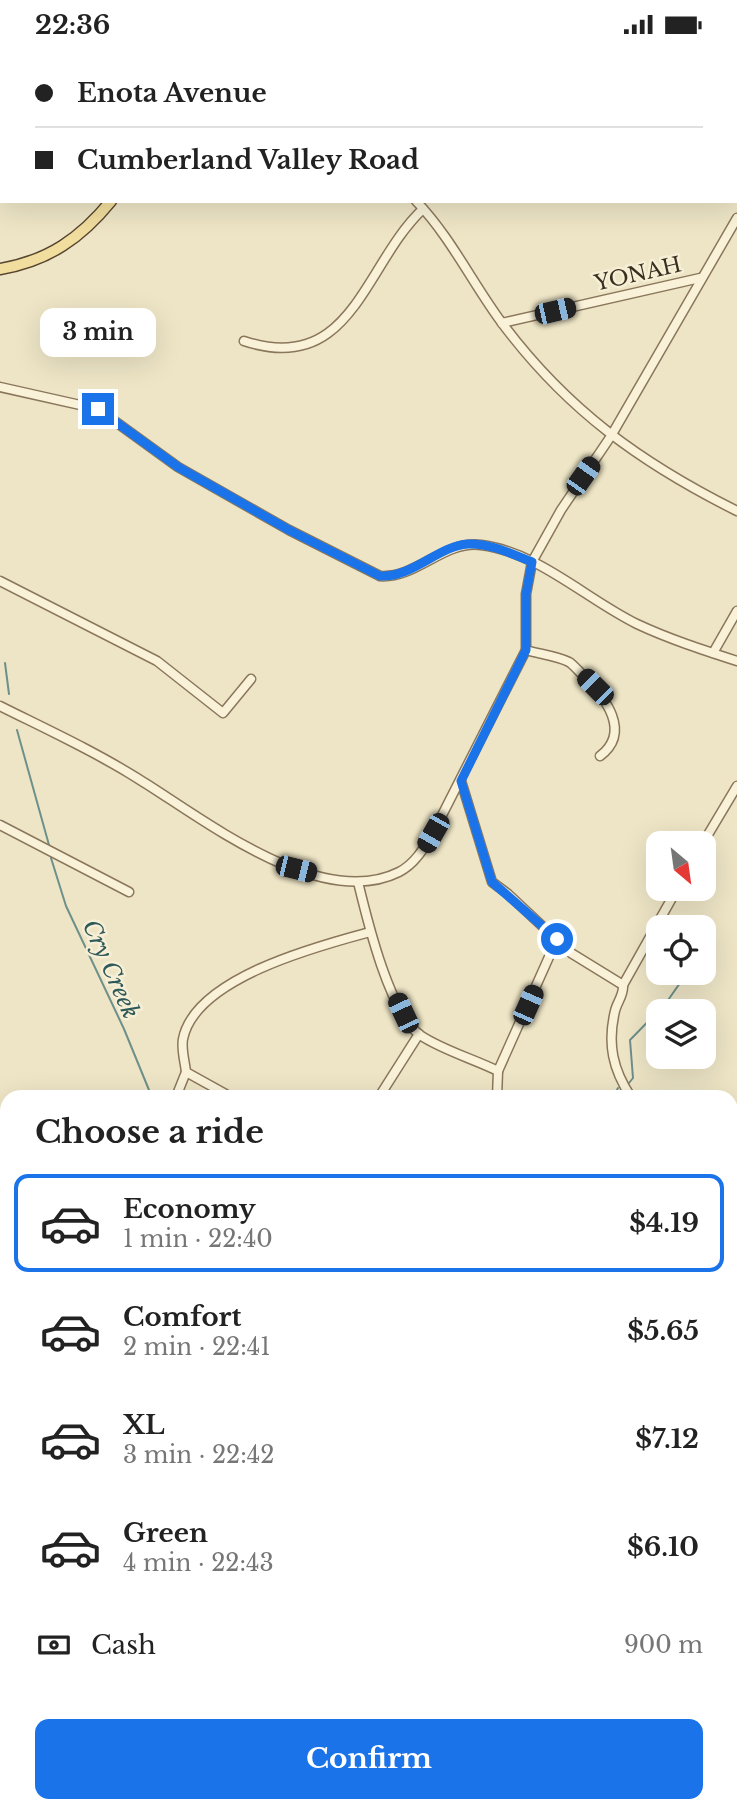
<!DOCTYPE html>
<meta charset="utf-8">
<style>
:root{--surface:#fff;--page:#f2f2f2;--text:#222;--muted:#767676;--line:#e0e0e0;--accent:#1a73e8}
body{margin:0;font-family:"Libre Baskerville",serif;background:var(--page);color:var(--text);height:100vh;display:flex;flex-direction:column;font-size:26px;white-space:nowrap}
*{box-sizing:border-box;margin:0}
p{font-size:23px;color:var(--muted)}
.icon{flex:none;width:38px;height:38px;fill:none;stroke:currentColor;stroke-width:2;stroke-linecap:round;stroke-linejoin:round}
.map{position:relative;flex:1;overflow:hidden}
.sheet{position:absolute;left:0px;top:1041px;width:738px;height:723px;display:flex;flex-direction:column;background:var(--surface);border-radius:21px 21px 0 0;box-shadow:0 7px 28px #0002}
.sheet>*{flex:none}
.top-card{position:absolute;left:0px;top:0px;width:738px;height:154px;box-shadow:0 7px 28px #0002;display:grid;align-content:center;height:154px;padding:0 35px;background:var(--surface)}
.needle{width:46px;rotate:151deg}
.buttons{position:absolute;left:646px;top:782px;display:grid;gap:14px}
.buttons a{display:grid;place-items:center;width:70px;height:70px;border-radius:14px;background:var(--surface);box-shadow:0 7px 28px #0002;font-size:35px}
.end{position:absolute;width:32px;height:32px;margin:-16px;border:9px solid #1a73e8;background:#fff;box-shadow:0 0 0 4px #fff}
.from{border-radius:50%}
.bubble{position:absolute;height:49px;border-radius:14px;background:var(--surface);box-shadow:0 7px 28px #0002;font-size:23px;font-weight:700;line-height:49px;text-align:center}
.car{position:absolute;width:21px;height:42px;margin:-21px -10px;border-radius:9px;box-shadow:0 0 5px 2px #0007;background:linear-gradient(#222 24%,#8ab4d8 0 40%,#222 0 76%,#8ab4d8 0 86%,#222 0)}
.top-card b{display:flex;align-items:center;gap:24px;height:66px;font-size:26px}
.top-card b+b{border-top:2px solid var(--line)}
.top-card i{width:18px;height:18px;background:var(--text)}
ul{padding:0;list-style:none}
li{display:flex;align-items:center;gap:21px;height:98px;margin:0 14px 10px;padding:0 21px;border:4px solid transparent;border-radius:14px}
li div{flex:1}
li b{display:block;font-size:26px}
li em{font-style:normal;font-weight:700}
li.current{border-color:var(--accent)}
li>.icon{width:63px;height:63px;stroke-width:1.5}
h2{padding:0 35px;font-size:32px;line-height:84px}
.pay{display:flex;align-items:center;gap:18px;height:77px;padding:0 35px;font-size:26px}
.pay p{margin-inline-start:auto}
.action{display:flex;gap:14px;margin-top:auto;padding:14px 35px}
.action a{flex:1;height:80px;border-radius:14px;background:var(--accent);color:#fff;font-size:28px;font-weight:700;line-height:80px;text-align:center}
.status{display:flex;justify-content:space-between;align-items:center;height:49px;padding:0 35px;background:var(--surface);direction:ltr}
.status svg{height:19px;fill:currentColor}
.map>svg:first-child{display:block}
</style>
<div class="status"><b>22:36</b><svg viewBox="0 0 49 12"><path d="M0 12V9h3v3zM5 12V6h3v6zM10 12V3h3v9zM15 12V0h3v12zM26 1h20v11H26zM47 4h2v5h-2z"/></svg></div>
<div class="map">
<svg width="737" height="1763" viewBox="0 0 737 1763">
<defs>
<pattern id="forest-crowns" width="20" height="18" patternUnits="userSpaceOnUse" patternTransform="scale(1.75)"><rect width="20" height="18" fill="#c3cd99"/><path d="M2 6a3 3 0 1 1 6 0M12 15a3 3 0 1 1 6 0" fill="none" stroke="#a8b083"/></pattern>
</defs>
<rect width="100%" height="100%" fill="#eee5c6"/>
<polygon fill="url(#forest-crowns)" points="732,1556 737,1561 737,1763 408,1763 406,1757 732,1757"/>
<g fill="none" stroke-linecap="round" stroke-linejoin="round">
<g stroke="#6e908a" stroke-width="2">
<polyline points="5,614 9,645"/>
<polyline points="17,681 49,796"/>
<polyline points="51,809 66,857 124,980 149,1041"/>
<polyline points="629,1034 633,1029 630,991 666,954 687,924"/>
<polyline points="613,1048 618,1039"/>
<polyline points="525,1757 528,1763"/>
</g>
<defs>
<g id="minor">
<polyline points="239,0 241,2"/>
<polyline points="247,0 249,2"/>
<polyline points="673,0 678,2"/>
<polyline points="543,2 543,0"/>
<path d="M416 152C450 187 473 235 502 274 567 361 641 414 737 462"/>
<polyline points="502,274 700,229"/>
<path d="M244 292C352 328 364 215 423 160"/>
<path d="M0 338 98 360 178 418 289 481 380 527C416 530 444 491 481 496 538 503 586 550 637 575 669 590 703 601 737 612"/>
<polyline points="0,532 157,612 223,664 251,630"/>
<path d="M526 601C539 605 557 607 569 613 574 616 580 624 585 628 605 649 632 683 600 707"/>
<polyline points="713,604 737,562"/>
<path d="M0 657C46 680 94 702 137 729 201 768 319 863 399 823 415 815 424 799 433 784L526 601V545L532 513 561 461 611 387 737 169"/>
<polyline points="461,732 492,833 508,845 571,904 623,936"/>
<polyline points="0,776 129,843"/>
<polyline points="703,794 737,737"/>
<path d="M358 833C367 870 389 963 420 986 442 1001 474 1010 498 1022"/>
<polyline points="176,1048 186,1023"/>
<path d="M231 1048 186 1023C185 1013 181 1000 183 990 195 929 318 897 370 883"/>
<polyline points="379,1048 419,985"/>
<polyline points="497,1048 498,1022 557,890"/>
<path d="M631 1048C613 1021 607 995 615 962 617 953 624 946 623 936L677 840"/>
<polyline points="732,1269 737,1271"/>
<polyline points="0,1410 7,1406"/>
<polyline points="405,1757 410,1763"/>
<polyline points="306,1763 327,1757"/>
</g>
<g id="major">
<polyline points="197,2 198,0"/>
<path d="M0 220C48 212 81 189 111 152"/>
</g>
</defs>
<use href="#minor" stroke="#8a775b" stroke-width="11"/>
<use href="#major" stroke="#574530" stroke-width="13"/>
<use href="#minor" stroke="#f9f2d9" stroke-width="8"/>
<use href="#major" stroke="#f1dd9e" stroke-width="10"/>
</g>
<g fill="none" stroke-linecap="round" stroke-linejoin="round">
<path stroke="#1a73e8" stroke-width="9" d="M98 360 178 418 289 481 380 527C412 529 438 497 468 495 490 494 512 505 532 513L526 545V601L461 732 492 833 557 890"/>
</g>
<g text-anchor="middle" dominant-baseline="central" stroke-width="5" stroke-linejoin="round" paint-order="stroke">
<g font-size="21" fill="#3a2e1f" stroke="#f6efd5">
<text transform="translate(638 225) rotate(-13)">YONAH</text>
</g>
<g font-size="23" font-style="italic" fill="#2f5959" stroke="#f6efd5">
<text transform="translate(111 920) rotate(66)">Cry Creek</text>
</g>
</g>
</svg>
<div class="buttons">
<a><svg class="needle" viewBox="-14 -14 28 28"><path d="M0-13l5 13h-10z" fill="#e53935"/><path d="M0 13l5-13h-10z" fill="#767676"/></svg></a>
<a><svg class="icon" aria-label="locate" viewBox="0 0 24 24"><circle cx="12" cy="12" r="6"/><path d="M12 2v4M12 18v4M2 12h4M18 12h4"/></svg></a>
<a><svg class="icon" aria-label="layers" viewBox="0 0 24 24"><path d="M12 4l9 5-9 5-9-5zM3 14l9 5 9-5"/></svg></a>
</div>
<i class="end from" style="left:557px;top:890px"></i>
<i class="end" style="left:98px;top:360px"></i>
<div class="bubble" style="left:40px;top:259px;width:116px">3 min</div>
<i class="car" style="left:555px;top:262px;rotate:77deg"></i>
<i class="car" style="left:583px;top:427px;rotate:35deg"></i>
<i class="car" style="left:595px;top:638px;rotate:315deg"></i>
<i class="car" style="left:433px;top:784px;rotate:210deg"></i>
<i class="car" style="left:296px;top:820px;rotate:104deg"></i>
<i class="car" style="left:528px;top:956px;rotate:24deg"></i>
<i class="car" style="left:403px;top:964px;rotate:335deg"></i>
<div class="top-card">
<b><i class="from"></i>Enota Avenue</b>
<b><i></i>Cumberland Valley Road</b>
</div>
<section class="sheet">
<h2>Choose a ride</h2>
<ul>
<li class="current"><svg class="icon" aria-label="car" viewBox="0 0 24 24"><path d="M5 17H2v-5l4-1 3-4h7l3 4 3 1v5h-3M9 17h6M6 11h13"/><circle cx="7" cy="17" r="2"/><circle cx="17" cy="17" r="2"/></svg><div><b>Economy</b><p>1 min · 22:40</p></div><em>$4.19</em></li>
<li><svg class="icon" aria-label="car" viewBox="0 0 24 24"><path d="M5 17H2v-5l4-1 3-4h7l3 4 3 1v5h-3M9 17h6M6 11h13"/><circle cx="7" cy="17" r="2"/><circle cx="17" cy="17" r="2"/></svg><div><b>Comfort</b><p>2 min · 22:41</p></div><em>$5.65</em></li>
<li><svg class="icon" aria-label="car" viewBox="0 0 24 24"><path d="M5 17H2v-5l4-1 3-4h7l3 4 3 1v5h-3M9 17h6M6 11h13"/><circle cx="7" cy="17" r="2"/><circle cx="17" cy="17" r="2"/></svg><div><b>XL</b><p>3 min · 22:42</p></div><em>$7.12</em></li>
<li><svg class="icon" aria-label="car" viewBox="0 0 24 24"><path d="M5 17H2v-5l4-1 3-4h7l3 4 3 1v5h-3M9 17h6M6 11h13"/><circle cx="7" cy="17" r="2"/><circle cx="17" cy="17" r="2"/></svg><div><b>Green</b><p>4 min · 22:43</p></div><em>$6.10</em></li>
</ul>
<div class="pay"><svg class="icon" aria-label="cash" viewBox="0 0 24 24"><path d="M3 7h18v10H3z"/><circle cx="12" cy="12" r="2"/></svg>Cash<p>900 m</p></div>
<div class="action"><a>Confirm</a></div>
</section>
</div>
